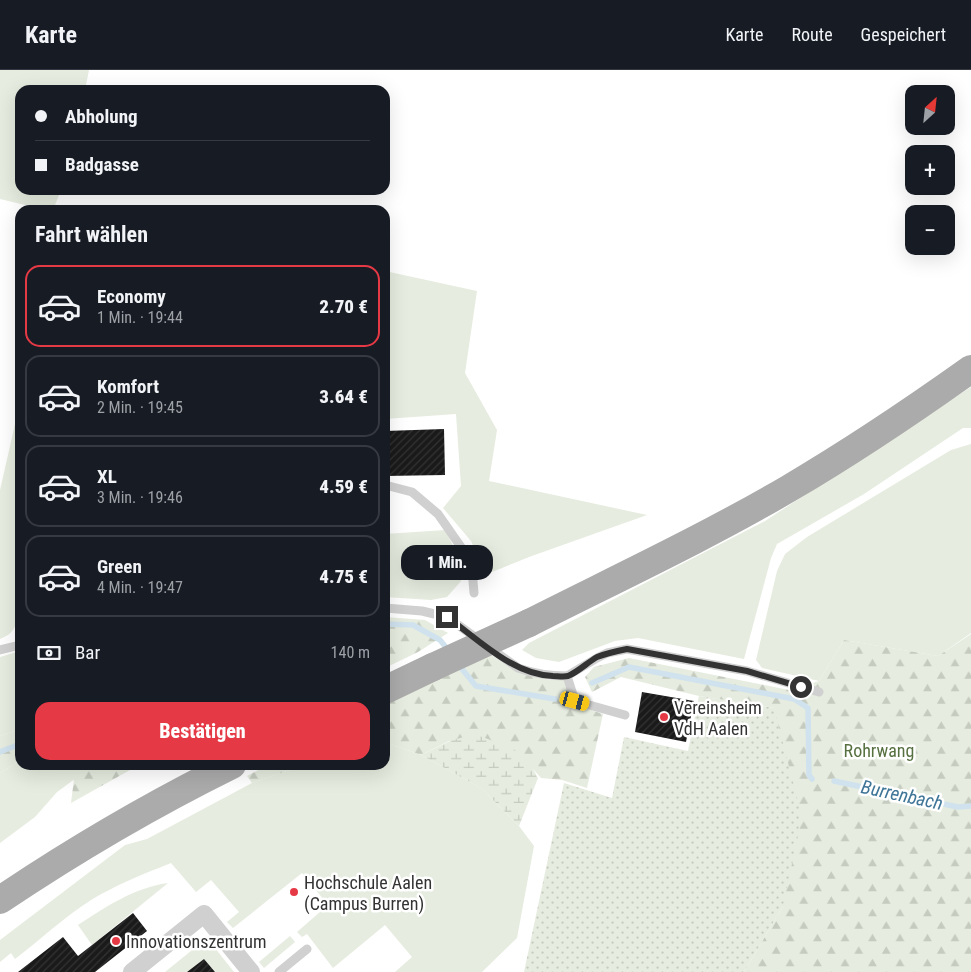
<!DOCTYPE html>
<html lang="de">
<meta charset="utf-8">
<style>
:root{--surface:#171b24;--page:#242831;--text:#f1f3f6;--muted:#9ea1a6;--line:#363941;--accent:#e63946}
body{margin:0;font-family:"Roboto Condensed",sans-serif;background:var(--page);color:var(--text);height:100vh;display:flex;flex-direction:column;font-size:19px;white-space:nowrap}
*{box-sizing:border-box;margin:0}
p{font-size:16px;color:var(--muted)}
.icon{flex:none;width:28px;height:28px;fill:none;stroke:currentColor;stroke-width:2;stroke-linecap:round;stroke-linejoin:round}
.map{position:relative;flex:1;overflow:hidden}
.sheet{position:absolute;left:15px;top:135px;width:375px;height:565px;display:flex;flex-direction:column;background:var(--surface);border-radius:15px;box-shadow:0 5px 20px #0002}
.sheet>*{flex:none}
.guide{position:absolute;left:15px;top:15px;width:375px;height:110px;border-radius:15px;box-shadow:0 5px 20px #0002;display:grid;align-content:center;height:110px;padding:0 20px;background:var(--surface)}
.needle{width:32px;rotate:27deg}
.tools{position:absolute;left:905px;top:15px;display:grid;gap:10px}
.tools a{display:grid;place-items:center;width:50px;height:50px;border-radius:10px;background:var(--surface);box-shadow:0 5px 20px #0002;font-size:25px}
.end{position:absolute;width:22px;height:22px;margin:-11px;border:6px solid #333;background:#fff;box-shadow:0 0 0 2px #fff}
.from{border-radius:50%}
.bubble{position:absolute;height:35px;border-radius:15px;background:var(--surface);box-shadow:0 5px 20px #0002;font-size:16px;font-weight:800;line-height:35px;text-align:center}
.car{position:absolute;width:15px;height:30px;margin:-15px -8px;border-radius:6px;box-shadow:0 0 4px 1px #0007;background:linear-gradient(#f5c518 24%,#345 0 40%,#f5c518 0 76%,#345 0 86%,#f5c518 0)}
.guide b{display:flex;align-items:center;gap:18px;height:48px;font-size:19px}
.guide b+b{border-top:1px solid var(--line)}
.guide i{width:12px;height:12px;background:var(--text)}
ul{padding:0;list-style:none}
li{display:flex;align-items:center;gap:15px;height:82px;margin:0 10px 8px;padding:0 10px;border:2px solid var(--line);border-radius:15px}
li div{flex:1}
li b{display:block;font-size:19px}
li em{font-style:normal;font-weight:800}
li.active{border-color:var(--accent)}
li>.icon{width:45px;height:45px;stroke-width:1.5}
h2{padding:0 20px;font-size:22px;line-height:60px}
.pay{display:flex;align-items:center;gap:12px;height:55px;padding:0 20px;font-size:19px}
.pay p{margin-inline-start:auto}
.action{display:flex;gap:10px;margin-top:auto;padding:10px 20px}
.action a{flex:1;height:58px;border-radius:15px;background:var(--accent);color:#fff;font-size:20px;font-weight:800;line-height:58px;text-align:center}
header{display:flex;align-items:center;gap:30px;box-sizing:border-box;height:70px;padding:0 25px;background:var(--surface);border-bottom:1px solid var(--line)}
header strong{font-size:24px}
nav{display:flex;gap:28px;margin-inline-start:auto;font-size:18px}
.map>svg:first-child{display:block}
</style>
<header>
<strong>Karte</strong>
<nav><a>Karte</a><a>Route</a><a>Gespeichert</a></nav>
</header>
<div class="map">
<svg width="971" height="902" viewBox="0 0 971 902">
<defs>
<pattern id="forest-firs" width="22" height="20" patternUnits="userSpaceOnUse" patternTransform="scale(1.25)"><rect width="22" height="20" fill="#e6ecdf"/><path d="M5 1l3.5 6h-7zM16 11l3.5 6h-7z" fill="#c6cbc0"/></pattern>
<pattern id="wetland-marsh" width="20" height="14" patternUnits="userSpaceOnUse" patternTransform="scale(1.25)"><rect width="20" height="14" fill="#e6ecdf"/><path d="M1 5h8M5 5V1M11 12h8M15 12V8" fill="none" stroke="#c6cbc0"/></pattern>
<pattern id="park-dots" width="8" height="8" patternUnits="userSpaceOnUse" patternTransform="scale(1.25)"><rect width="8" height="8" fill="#e6ecdf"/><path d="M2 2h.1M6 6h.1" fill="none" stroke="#c6cbc0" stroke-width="1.8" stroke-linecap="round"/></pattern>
<pattern id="building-hatch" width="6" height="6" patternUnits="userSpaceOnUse" patternTransform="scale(1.25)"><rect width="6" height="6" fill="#1a1a1a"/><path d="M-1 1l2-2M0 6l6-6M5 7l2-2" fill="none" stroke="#333"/></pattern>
</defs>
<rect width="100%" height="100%" fill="#fff"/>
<g fill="#e6ecdf">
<polygon points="0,0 89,0 85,20 20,20 20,120 61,120 53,140 46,140 0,129"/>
<polygon points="385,201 477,221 465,303 497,360 489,411 647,445 529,487 487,504 471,471 443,438 461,416 456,344 385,349"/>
<polygon points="971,317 971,358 963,358 864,424 777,474 771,488 744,589 638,568 615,571 559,592 536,588 522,580 529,573 765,451"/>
<path d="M20 332V539C16 554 16 563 0 569V420Z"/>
<polygon points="971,374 971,563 938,586 844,570 819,611 762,598 756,590 777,501 785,484 807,467 951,380"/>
<polygon points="445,460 462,493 461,511 447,527 431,530 385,527 385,464"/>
<polygon points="20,581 20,659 0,666 0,587"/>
<path d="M385 672 421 685 481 718 519 756 534 776 517 868 482 902H395L412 887 385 855 333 898 307 864 302 867 297 862 328 835 302 803 233 858 227 852 239 842 211 810 196 822 171 793C143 804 116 815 91 830 64 847 40 870 15 889L11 883 0 892V870L125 775 147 769 252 713 304 695H385Z"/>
<polygon points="20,691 20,695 94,695 57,722 35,747 0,773 0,703"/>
<path d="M168 813 92 875 78 855C106 837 133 818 168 813Z"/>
<polygon points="290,866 295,872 264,898 259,892"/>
<polygon points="207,868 234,902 215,902 204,889 187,902 165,902"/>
</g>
<g fill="url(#forest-firs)">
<polygon points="385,547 425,550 448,563 418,582 385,598"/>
<polygon points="971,564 971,902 744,902 783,836 774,638 699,626 621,607 592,622 585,607 594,597 629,588 789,620 819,611 844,570 938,586"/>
<polygon points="490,584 516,601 550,610 565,610 571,633 603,644 587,718 562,710 541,708 533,699 449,671 421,685 385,672 385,634 449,601"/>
<polygon points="20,659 20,691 0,703 0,666"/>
<polygon points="93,695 139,695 71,733 74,709"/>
<polygon points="268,695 304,695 252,713 247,706"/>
</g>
<polygon fill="url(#wetland-marsh)" points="474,664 513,678 533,699 538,708 519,756 481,718 421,685 450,671"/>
<polygon fill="url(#park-dots)" points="699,626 774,638 802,747 783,836 744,902 524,902 564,713 612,728 624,667 688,681"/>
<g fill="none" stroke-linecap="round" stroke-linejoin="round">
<g stroke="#cfe2ee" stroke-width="5.5">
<polyline points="385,554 413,555 440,570 449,581"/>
<polyline points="457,593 476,616 555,629"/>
<polyline points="592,613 629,597 794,629 808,638 809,705 812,709"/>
<polyline points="0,682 20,674"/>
<polyline points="834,711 958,737 971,736"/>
</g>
</g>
<g fill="url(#building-hatch)">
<polygon points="444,359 445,405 385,406 385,361"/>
<polygon points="642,622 694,631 686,672 635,662"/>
<polygon points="133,843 147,861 95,902 18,902 63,867 78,886"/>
<polygon points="204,889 215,902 187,902"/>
</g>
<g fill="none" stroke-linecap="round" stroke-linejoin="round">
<g stroke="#d0d0d0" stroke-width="9">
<polyline points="385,415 412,422 438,444 461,477 472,499 474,523"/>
<path d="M385 538 422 541 447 547 518 598C535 604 549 606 567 606"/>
<polyline points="0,580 20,575"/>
<polyline points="567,606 597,588 607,583 627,579 747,601 819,622"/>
<polyline points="567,606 575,631 625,645"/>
<polyline points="279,902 307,879"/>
</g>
<polyline stroke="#d0d0d0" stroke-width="18" points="132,902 204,844 251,902"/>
<g stroke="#ababab" stroke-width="28">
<path d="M529 553C616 509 704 468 788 419 851 382 912 341 971 299"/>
<polyline points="385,620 433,597"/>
<path d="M0 830C73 781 153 734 232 695"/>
</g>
<polyline stroke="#ababab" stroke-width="28" points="433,597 529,553"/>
</g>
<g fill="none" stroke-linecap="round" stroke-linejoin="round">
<path stroke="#333" stroke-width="6" d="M447 547C478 569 513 605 553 606 557 606 564 607 568 606 578 602 588 592 597 587 607 583 617 581 627 579L747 601 801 617"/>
</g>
<g fill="#e63946" stroke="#fff" stroke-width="2">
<circle cx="664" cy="647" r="5"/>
<circle cx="294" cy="822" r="5"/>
<circle cx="116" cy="871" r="5"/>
</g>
<g text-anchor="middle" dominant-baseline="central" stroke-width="5" stroke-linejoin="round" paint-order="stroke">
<g font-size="18" fill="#333" stroke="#fff" text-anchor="start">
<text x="674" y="637">Vereinsheim<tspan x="674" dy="21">VdH Aalen</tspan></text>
<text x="304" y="812">Hochschule Aalen<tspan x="304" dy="21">(Campus Burren)</tspan></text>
<text x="126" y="871">Innovationszentrum</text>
</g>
<g font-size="18" fill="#56703f" stroke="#fff">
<text x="879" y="680">Rohrwang</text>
</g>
<g font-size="19" font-style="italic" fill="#3f7597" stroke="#fff">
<text transform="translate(902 725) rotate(12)">Burrenbach</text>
</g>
</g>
</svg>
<div class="tools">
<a><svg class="needle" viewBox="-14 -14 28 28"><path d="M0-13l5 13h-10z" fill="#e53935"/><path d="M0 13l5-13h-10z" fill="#9ea1a6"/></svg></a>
<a>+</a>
<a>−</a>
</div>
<i class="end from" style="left:801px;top:617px"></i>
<i class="end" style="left:447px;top:547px"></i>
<div class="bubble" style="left:401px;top:475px;width:92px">1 Min.</div>
<i class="car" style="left:575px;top:631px;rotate:105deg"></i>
<div class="guide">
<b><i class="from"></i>Abholung</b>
<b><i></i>Badgasse</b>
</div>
<section class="sheet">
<h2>Fahrt wählen</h2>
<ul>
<li class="active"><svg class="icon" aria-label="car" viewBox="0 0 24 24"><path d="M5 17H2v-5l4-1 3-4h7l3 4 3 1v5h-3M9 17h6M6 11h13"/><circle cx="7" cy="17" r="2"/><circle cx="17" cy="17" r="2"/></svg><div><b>Economy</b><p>1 Min. · 19:44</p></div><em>2.70 €</em></li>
<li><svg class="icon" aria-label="car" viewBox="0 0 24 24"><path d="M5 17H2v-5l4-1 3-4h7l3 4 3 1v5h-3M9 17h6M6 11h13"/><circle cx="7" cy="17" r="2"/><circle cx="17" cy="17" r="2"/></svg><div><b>Komfort</b><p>2 Min. · 19:45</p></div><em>3.64 €</em></li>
<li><svg class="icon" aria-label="car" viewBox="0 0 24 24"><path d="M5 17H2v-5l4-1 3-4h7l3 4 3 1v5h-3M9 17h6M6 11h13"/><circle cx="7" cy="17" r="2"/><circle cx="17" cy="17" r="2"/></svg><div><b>XL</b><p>3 Min. · 19:46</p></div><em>4.59 €</em></li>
<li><svg class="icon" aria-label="car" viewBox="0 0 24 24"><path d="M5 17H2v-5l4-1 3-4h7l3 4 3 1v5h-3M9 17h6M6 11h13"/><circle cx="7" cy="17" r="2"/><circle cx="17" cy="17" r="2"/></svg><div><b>Green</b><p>4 Min. · 19:47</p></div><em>4.75 €</em></li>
</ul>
<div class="pay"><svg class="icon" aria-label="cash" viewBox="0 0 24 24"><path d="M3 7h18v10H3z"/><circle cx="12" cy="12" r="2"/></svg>Bar<p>140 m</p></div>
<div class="action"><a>Bestätigen</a></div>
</section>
</div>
